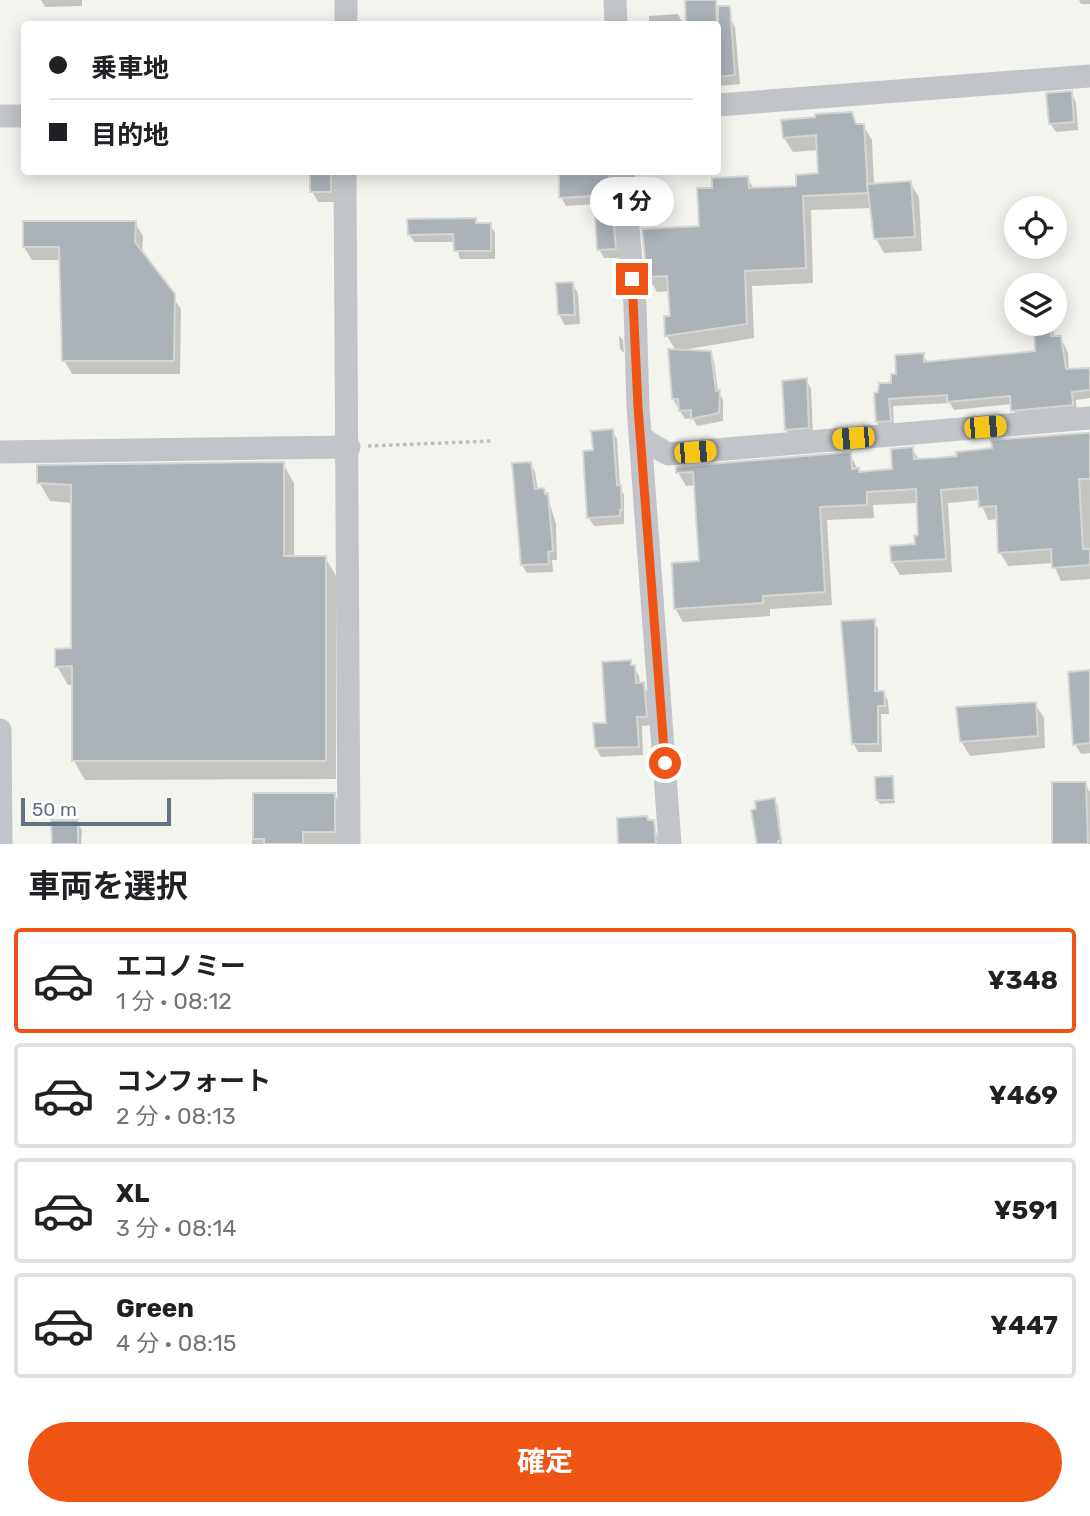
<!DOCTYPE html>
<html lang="ja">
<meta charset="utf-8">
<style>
:root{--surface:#fff;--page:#f2f2f2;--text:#202124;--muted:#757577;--line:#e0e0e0;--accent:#ee5515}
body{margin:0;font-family:Rubik,"Noto Sans JP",sans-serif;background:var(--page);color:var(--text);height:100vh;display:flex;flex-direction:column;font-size:26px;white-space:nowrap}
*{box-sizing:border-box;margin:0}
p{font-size:23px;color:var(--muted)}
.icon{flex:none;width:38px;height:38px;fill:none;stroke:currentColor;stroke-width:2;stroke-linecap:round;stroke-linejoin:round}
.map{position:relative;height:844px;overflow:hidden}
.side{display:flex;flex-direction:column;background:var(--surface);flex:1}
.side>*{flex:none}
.hud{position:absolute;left:21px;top:21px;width:700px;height:154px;border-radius:7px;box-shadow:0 4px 18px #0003;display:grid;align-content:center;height:154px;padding:0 28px;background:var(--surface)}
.buttons{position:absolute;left:1004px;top:196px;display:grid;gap:14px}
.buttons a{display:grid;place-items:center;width:63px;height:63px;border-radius:50%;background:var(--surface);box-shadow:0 4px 18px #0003;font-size:35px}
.scale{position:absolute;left:21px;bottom:18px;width:150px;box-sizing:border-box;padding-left:7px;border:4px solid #617183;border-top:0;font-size:19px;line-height:24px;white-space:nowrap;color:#617183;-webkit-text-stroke:5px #fff;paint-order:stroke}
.end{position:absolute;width:32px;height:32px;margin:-16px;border:9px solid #ee5515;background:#fff;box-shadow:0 0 0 4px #fff}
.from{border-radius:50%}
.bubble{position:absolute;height:49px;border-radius:24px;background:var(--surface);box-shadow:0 4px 18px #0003;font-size:23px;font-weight:700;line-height:49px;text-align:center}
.car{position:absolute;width:21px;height:42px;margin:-21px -10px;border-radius:9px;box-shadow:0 0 5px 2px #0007;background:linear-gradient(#f5c518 24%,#345 0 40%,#f5c518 0 76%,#345 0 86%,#f5c518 0)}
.hud b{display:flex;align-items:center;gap:24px;height:66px;font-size:26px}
.hud b+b{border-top:2px solid var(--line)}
.hud i{width:18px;height:18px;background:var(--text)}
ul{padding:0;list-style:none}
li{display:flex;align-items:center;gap:21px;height:105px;margin:0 14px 10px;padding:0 14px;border:4px solid var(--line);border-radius:7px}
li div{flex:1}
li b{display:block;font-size:26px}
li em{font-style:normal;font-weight:700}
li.active{border-color:var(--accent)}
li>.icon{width:63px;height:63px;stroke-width:1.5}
h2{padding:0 28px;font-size:32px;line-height:84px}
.button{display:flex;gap:14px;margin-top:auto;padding:14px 28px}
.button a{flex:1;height:80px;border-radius:42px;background:var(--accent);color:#fff;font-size:28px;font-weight:700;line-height:80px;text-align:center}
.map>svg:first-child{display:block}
</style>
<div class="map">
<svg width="1090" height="844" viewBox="0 0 1090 844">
<rect width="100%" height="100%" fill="#f4f4ef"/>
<g fill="#0003">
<polygon points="41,0 82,0 82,6 45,7"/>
<polygon points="1079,0 1090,0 1090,4 1081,4"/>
<polygon points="678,14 683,24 649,24 649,16"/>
<polygon points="730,18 735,27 740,84 719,86 718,24 710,24 709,19"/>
<polygon points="288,22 289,24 263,23"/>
<polygon points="1071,93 1076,102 1078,130 1056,132 1050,123"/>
<polygon points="851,114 857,126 863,125 872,140 874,185 910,183 919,197 922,251 884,253 876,239 872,208 811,210 813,283 752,286 754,338 682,350 710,353 714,361 718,391 723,400 723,421 697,426 693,418 685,419 673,399 676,351 667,336 666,318 672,317 670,291 657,292 648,277 701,227 713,190 747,178 754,189 798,188 820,175 819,150 793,152 784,138"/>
<polygon points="311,172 339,172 336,202 318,202 312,191"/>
<polygon points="560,172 619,172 620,258 604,258 599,249 596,204 566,206 561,197"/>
<polygon points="475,220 478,225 490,225 495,233 495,259 460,259 455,242 414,242 409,234"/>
<polygon points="135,223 143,236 142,254 181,309 180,374 72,374 64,360 62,260 32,260 24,247"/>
<polygon points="572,284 578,293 580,324 565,325 559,315"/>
<polygon points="1036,324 1051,324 1055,338 1061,338 1068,353 1069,370 1090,370 1090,398 1076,400 1077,413 1017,418 1012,404 954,410 950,403 893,406 894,429 882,430 877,422 898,375 923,355 928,363 1037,352"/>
<polygon points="619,336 623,340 624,353 620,349"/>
<polygon points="806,380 811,388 813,436 791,438 786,430"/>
<polygon points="612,431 617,439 620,487 624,495 624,524 594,526 589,518 585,453 595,452"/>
<polygon points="1090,435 1090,579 1061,581 1053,563 1008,566 1000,552 998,519 988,520 980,500 948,503 952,572 900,575 892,562 916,546 920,537 918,503 873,505 874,518 827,520 832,605 770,609 770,616 683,622 675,608 701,563 696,485 686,486 678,472 850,454 860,474 894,471 912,449 919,460 959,458"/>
<polygon points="530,463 535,472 538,490 543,490 548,498 556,524 557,560 552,560 553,572 527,573 522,565"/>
<polygon points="283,464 294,483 294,558 325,557 336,576 336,779 85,780 74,761 73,685 68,685 57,666 73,650 73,503 50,501 39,482"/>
<polygon points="874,621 878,629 878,693 883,693 888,701 889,714 881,714 882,752 858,752 854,744"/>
<polygon points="630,662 639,676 640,685 643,684 648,693 651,725 642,726 643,755 601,757 596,748"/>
<polygon points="1090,672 1090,753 1081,754 1075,744"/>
<polygon points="1035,704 1044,718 1045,748 970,756 961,741"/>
<polygon points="892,778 895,803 880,804 877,800"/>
<polygon points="1085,784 1090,792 1090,844 1053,844"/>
<polygon points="334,794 341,806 341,844 252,844 254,795"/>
<polygon points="774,800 778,806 782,844 759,844 753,812"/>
<polygon points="618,820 653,822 660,844 620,844"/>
<polygon points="53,822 77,822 82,830 81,844 54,844"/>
</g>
<g fill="#abb2b8" stroke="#d5d5d2" stroke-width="2">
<polygon points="685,0 716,0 717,24 686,24"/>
<polygon points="718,6 730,6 735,75 718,77"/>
<polygon points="1072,91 1074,122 1049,124 1046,93"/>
<polygon points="852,112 856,124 864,124 868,193 803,196 806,268 745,271 747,324 665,336 664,316 670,316 667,276 647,277 642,229 699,226 697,188 712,188 712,178 748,176 749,188 796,186 796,175 818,173 816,135 783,138 781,120 815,117 815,114"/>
<rect x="310" y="172" width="21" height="20"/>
<polygon points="559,172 609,172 616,249 597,250 594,196 559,198"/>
<polygon points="911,181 915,237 874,239 867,184"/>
<polygon points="476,218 476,223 491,223 491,251 454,251 453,234 408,235 407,219"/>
<polygon points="23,221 136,221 135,242 175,294 174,361 62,361 59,247 23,247"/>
<polygon points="573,282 575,315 558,315 556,283"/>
<polygon points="1034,324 1051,324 1051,336 1061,336 1066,369 1090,368 1090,390 1072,392 1073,405 1011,411 1010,396 947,402 947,395 889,399 891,421 876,422 874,393 878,392 879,383 891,383 891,374 896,374 895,355 924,353 924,362 1035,351"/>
<polygon points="668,349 711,351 716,391 720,390 719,413 691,419 691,410 679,411 678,399 672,399"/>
<polygon points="807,378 809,428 785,430 782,381"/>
<polygon points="613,429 617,485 621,485 622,510 620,510 620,516 587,518 583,451 593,450 591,431"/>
<polygon points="1085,433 1090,433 1090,479 1079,479 1083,549 1090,549 1090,565 1052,568 1051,549 998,553 996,506 979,507 977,487 941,490 946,559 891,562 890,546 915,544 914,536 918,535 916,489 867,492 867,505 820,507 825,592 763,596 763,603 674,609 672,563 699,561 693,472 676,473 676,467 851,452 852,469 859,468 859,472 892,469 891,449 913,447 914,459 936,458 957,456 956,452 992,448 991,440"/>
<polygon points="284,462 284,556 326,556 326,761 72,761 72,666 55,667 55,649 71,648 71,485 37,483 37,465"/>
<polygon points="531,462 535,489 544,488 545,494 548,493 553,551 548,552 549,564 521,565 512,463"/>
<polygon points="875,619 875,691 884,691 885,706 878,706 878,744 852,744 841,621"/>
<polygon points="631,660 631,665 635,665 636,683 644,682 647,717 637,717 639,747 595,748 593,723 606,723 602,662"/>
<polygon points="1090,670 1090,743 1073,745 1068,672"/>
<polygon points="1036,702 1038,736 960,742 956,707"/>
<polygon points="893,776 894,800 876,800 875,777"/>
<polygon points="1052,782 1086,782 1088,844 1052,844"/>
<polygon points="253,793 335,793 335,832 303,832 303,844 264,844 264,839 253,839"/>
<polygon points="775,798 781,840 778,841 778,844 757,844 751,810 756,809 755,801"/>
<polygon points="647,816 648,820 654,820 656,844 618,844 617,818"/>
<polygon points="51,820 78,820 78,844 52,844"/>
</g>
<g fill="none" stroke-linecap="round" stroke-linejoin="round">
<polyline stroke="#bdbec1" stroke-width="3.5" stroke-dasharray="3.5 3.5" stroke-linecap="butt" points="368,446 491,441"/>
<g stroke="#c1c4c8" stroke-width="23">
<polyline points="615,0 616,24"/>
<polyline points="346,24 346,0"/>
<polyline points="718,105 1090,76"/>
<polyline points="0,116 24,116"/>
<polyline points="345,172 349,844"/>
<polyline points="623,172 635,305 638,407 670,844"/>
<polyline points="643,439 668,454 1090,418"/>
<polyline points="0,452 349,447"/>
<polyline points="0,730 1,844"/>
</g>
</g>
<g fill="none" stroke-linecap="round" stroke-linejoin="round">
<polyline stroke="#ee5515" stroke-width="9" points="632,279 638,407 665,763"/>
</g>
</svg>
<div class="buttons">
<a><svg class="icon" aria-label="locate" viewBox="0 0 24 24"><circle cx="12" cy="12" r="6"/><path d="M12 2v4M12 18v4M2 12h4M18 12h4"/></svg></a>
<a><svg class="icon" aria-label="layers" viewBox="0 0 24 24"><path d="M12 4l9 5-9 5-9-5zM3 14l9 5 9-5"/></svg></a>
</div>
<div class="scale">50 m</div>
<i class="end from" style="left:665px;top:763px"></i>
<i class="end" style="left:632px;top:279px"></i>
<div class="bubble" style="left:590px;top:177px;width:84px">1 分</div>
<i class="car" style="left:985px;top:427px;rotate:85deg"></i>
<i class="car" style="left:853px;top:438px;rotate:265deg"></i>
<i class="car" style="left:695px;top:452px;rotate:85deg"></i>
<div class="hud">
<b><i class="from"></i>乗車地</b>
<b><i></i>目的地</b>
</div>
</div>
<section class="side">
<h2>車両を選択</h2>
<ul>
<li class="active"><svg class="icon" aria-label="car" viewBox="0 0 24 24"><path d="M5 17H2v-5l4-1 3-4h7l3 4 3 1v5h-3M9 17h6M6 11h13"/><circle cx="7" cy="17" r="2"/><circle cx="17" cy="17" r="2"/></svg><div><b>エコノミー</b><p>1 分 · 08:12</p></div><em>¥348</em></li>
<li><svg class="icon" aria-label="car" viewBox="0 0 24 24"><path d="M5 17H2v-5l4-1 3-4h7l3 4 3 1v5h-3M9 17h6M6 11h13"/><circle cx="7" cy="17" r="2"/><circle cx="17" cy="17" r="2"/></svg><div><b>コンフォート</b><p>2 分 · 08:13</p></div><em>¥469</em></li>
<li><svg class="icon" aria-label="car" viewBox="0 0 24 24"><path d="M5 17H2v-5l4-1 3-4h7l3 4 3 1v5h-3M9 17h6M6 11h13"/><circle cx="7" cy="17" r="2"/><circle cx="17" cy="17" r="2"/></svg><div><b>XL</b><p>3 分 · 08:14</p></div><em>¥591</em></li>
<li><svg class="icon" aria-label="car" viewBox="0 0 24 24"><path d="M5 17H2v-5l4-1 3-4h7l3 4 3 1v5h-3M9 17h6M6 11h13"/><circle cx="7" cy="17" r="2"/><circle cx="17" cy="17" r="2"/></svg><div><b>Green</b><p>4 分 · 08:15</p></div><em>¥447</em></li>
</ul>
<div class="button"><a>確定</a></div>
</section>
